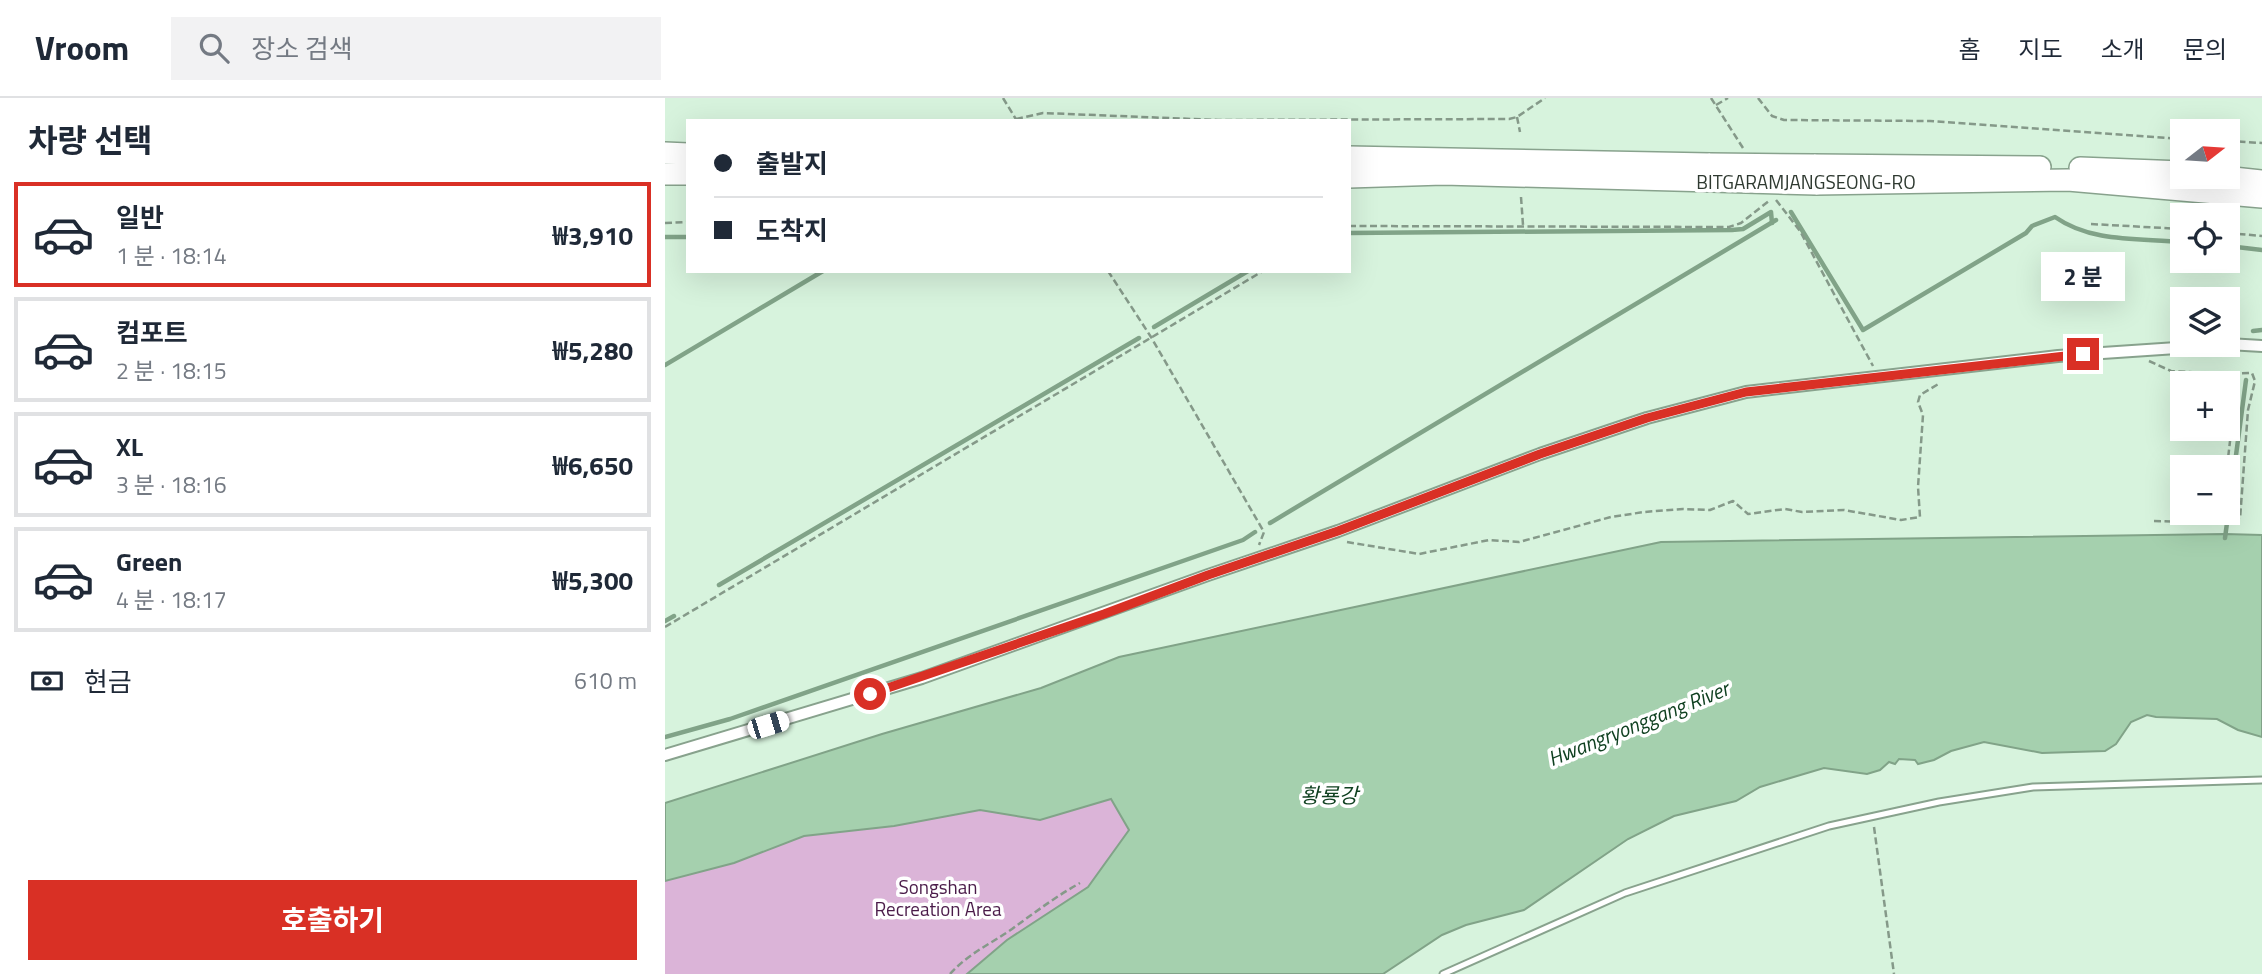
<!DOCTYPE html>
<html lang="ko">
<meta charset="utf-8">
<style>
:root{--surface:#fff;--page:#f2f2f3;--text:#1f2937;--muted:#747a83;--line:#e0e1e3;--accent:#d93025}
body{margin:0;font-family:"Titillium Web","Noto Sans KR",sans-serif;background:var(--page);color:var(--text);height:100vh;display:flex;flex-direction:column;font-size:26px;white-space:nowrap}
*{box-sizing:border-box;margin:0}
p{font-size:23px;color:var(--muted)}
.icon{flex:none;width:38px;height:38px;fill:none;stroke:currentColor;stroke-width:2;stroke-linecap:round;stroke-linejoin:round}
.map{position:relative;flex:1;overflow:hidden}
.panel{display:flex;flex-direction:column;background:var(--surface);width:665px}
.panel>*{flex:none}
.hud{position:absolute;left:21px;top:21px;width:665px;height:154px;border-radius:0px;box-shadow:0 7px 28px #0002;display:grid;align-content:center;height:154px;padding:0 28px;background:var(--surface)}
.needle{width:46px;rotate:73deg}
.controls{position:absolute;left:1505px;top:21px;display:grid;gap:14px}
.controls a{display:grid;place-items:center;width:70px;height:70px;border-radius:0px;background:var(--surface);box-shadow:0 7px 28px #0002;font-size:35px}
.end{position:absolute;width:32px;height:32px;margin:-16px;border:9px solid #d93025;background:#fff;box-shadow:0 0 0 4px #fff}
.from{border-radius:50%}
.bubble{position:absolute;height:49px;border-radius:0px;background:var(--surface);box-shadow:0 7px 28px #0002;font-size:23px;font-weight:700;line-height:49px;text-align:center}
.car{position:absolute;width:21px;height:42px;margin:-21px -10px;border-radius:9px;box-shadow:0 0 5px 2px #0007;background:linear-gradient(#fff 24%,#345 0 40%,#fff 0 76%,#345 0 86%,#fff 0)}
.hud b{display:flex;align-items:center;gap:24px;height:66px;font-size:26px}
.hud b+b{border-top:2px solid var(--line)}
.hud i{width:18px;height:18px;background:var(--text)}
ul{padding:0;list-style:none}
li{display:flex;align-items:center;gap:21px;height:105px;margin:0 14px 10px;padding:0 14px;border:4px solid var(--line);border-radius:0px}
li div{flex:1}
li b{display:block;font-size:26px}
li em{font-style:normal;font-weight:700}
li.current{border-color:var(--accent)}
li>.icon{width:63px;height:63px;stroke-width:1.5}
h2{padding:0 28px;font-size:32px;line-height:84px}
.pay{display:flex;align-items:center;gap:18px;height:77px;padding:0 28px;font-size:26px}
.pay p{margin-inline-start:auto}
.action{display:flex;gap:14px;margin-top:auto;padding:14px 28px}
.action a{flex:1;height:80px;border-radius:0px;background:var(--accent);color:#fff;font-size:28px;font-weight:700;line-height:80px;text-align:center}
header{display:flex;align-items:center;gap:42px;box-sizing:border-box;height:98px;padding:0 35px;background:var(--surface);border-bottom:2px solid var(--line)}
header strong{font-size:33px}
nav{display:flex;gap:38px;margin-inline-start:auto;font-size:24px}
.search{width:490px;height:63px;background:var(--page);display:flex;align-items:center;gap:18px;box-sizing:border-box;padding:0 24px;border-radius:0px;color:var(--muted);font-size:26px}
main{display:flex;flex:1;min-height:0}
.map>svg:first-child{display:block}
</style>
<header>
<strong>Vroom</strong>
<div class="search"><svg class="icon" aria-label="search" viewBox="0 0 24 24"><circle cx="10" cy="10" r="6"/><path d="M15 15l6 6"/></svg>장소 검색</div>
<nav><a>홈</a><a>지도</a><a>소개</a><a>문의</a></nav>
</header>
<main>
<section class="panel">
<h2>차량 선택</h2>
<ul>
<li class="current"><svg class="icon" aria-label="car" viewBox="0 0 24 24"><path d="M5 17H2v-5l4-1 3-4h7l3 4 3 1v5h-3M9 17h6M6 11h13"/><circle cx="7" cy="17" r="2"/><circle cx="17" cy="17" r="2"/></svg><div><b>일반</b><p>1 분 · 18:14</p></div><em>₩3,910</em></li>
<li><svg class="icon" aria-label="car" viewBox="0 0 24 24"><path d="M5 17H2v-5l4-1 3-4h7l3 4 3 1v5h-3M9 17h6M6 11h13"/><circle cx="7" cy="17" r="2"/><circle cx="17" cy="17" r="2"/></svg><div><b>컴포트</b><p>2 분 · 18:15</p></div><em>₩5,280</em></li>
<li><svg class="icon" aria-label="car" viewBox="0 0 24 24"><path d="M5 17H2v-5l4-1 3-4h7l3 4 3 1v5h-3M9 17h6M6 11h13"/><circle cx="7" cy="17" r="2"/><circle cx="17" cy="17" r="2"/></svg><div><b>XL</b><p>3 분 · 18:16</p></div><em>₩6,650</em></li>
<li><svg class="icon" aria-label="car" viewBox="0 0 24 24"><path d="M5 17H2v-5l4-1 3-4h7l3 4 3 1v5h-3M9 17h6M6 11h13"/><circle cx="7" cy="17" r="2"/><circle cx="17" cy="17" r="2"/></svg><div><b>Green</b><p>4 분 · 18:17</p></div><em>₩5,300</em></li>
</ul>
<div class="pay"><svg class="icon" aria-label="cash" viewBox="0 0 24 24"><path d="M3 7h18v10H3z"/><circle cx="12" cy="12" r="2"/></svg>현금<p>610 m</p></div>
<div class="action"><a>호출하기</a></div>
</section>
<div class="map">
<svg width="1597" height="876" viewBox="0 0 1597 876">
<rect width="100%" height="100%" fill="#d7f3dd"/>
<polygon fill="#dbb4d8" points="446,701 464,732 423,789 342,842 302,876 0,876 0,783 69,765 139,738 229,728 315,712 375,722"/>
<polygon fill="#a5d0ae" stroke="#81a388" stroke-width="2" points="1560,436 1597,437 1597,639 1573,632 1552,621 1491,619 1482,617 1466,624 1451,646 1440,653 1377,655 1319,644 1286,653 1269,662 1253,666 1250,662 1234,661 1230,666 1224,664 1215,672 1202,676 1159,670 1095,689 1071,703 1009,718 963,741 859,812 801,827 777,837 718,876 302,876 342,842 423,789 464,732 446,701 375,722 315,712 229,728 139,738 69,765 0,783 0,705 217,636 376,590 454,559 996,444"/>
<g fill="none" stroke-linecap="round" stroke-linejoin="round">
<g stroke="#81a388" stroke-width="4.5">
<path d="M1126 114 1198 232 1361 135 1367 128 1390 119C1427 145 1474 140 1517 144"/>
<polyline points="684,135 1067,132 1078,131 1106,114 1107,125"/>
<polyline points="0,139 23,139"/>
<polyline points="1563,148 1597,152"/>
<polyline points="489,229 583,173"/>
<polyline points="1588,233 1597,232"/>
<polyline points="0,267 158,173"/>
<polyline points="605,425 1111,122"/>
<polyline points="1560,440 1581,282"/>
<polyline points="54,487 474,240"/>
<polyline points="0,523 9,518"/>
<polyline points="0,639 65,621 578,442 590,434"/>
</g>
<defs>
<polyline id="lane" points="778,876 960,795 1164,728 1274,704 1368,689 1597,682"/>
<g id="street">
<polyline points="1563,246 1597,248"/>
<polyline points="0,657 257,580 543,477 673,433 875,356 982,320 1081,294 1393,258 1556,247"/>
</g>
<g id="highway">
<polyline points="0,55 23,56"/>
<polyline points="684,59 1045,66"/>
<polyline points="1149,67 1375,69"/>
<polyline points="1415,70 1517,74"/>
<polyline points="0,76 23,76"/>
<polyline points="684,79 778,76 1047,83"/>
<polyline points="1559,79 1597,83"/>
<polyline points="1151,86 1403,82 1597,99"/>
</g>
</defs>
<use href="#lane" stroke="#88a28d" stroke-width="9"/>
<use href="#street" stroke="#88a28d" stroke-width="14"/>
<use href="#highway" stroke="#88a28d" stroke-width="24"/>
<g stroke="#859989" stroke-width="2.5" stroke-dasharray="7 3.5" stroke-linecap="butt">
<polyline points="338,0 352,23"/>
<polyline points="1046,0 1078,50"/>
<polyline points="1093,0 1107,18 1119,22 1265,23 1517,41"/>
<polyline points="1051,7 1063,0"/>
<polyline points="852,19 855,34"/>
<polyline points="351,21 378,15 553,22 844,21 852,19 880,0"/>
<polyline points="1563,43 1597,45"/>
<polyline points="856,99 858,127"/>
<polyline points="1111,102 1135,133 1208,268"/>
<polyline points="0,125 23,124"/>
<polyline points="1426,126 1517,131"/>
<polyline points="684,128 1064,129 1076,125 1105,102"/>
<polyline points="1563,135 1597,138"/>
<polyline points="443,173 486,239 599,434 594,447"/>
<polyline points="1484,263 1506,273 1556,276 1566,286 1566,302 1563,302"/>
<polyline points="1556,276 1587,275 1590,283 1583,312 1575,421"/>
<polyline points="1562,369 1569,309 1566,302"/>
<polyline points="1489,423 1546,425 1555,424 1557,415"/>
<polyline points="682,444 754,456 824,442 854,444 946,419 979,414 1018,411 1045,412 1068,403 1083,416 1120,411 1137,414 1179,412 1236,422 1255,419 1253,389 1258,317 1253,304 1255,297 1275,285"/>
<polyline points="0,529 598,173"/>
<polyline points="1209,729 1229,876"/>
<path d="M285 876C304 855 324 847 347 831 369 815 390 799 415 785"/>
</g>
<use href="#lane" stroke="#fff" stroke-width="5"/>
<use href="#street" stroke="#fff" stroke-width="10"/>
<use href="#highway" stroke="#fff" stroke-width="21"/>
<defs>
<g id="highway-bridge">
<polyline points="1045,66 1149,67"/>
<polyline points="1047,83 1151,86"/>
</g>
</defs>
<use href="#highway-bridge" stroke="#88a28d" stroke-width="24" stroke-linecap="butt"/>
<use href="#highway-bridge" stroke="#fff" stroke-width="21"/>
</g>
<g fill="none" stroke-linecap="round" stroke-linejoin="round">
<polyline stroke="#d93025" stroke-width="9" points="205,596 439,516 543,477 673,433 875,356 982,320 1081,294 1418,256"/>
</g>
<g text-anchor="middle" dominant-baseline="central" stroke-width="7" stroke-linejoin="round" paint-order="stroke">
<g font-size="19" fill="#2e3930" stroke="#fff">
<text x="1141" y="83">BITGARAMJANGSEONG-RO</text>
</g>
<g font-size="19" fill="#4a1b49" stroke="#fff">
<text x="273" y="788">Songshan<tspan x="273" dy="22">Recreation Area</tspan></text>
</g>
<g font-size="21" font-style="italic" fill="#104121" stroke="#fff">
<text transform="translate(973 625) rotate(-22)">Hwangryonggang River</text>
<text x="664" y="697">황룡강</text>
</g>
</g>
</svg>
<div class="controls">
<a><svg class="needle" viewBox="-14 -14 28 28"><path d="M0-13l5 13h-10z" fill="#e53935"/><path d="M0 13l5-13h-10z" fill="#747a83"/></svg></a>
<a><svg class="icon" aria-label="locate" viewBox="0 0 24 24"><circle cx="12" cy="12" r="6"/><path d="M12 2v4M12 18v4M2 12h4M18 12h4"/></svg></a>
<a><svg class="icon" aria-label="layers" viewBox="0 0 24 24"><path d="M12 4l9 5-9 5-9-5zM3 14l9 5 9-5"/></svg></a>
<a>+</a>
<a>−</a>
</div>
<i class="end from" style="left:205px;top:596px"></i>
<i class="end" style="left:1418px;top:256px"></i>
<div class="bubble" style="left:1376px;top:154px;width:84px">2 분</div>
<i class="car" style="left:103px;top:627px;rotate:73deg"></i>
<div class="hud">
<b><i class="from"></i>출발지</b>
<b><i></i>도착지</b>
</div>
</div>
</main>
